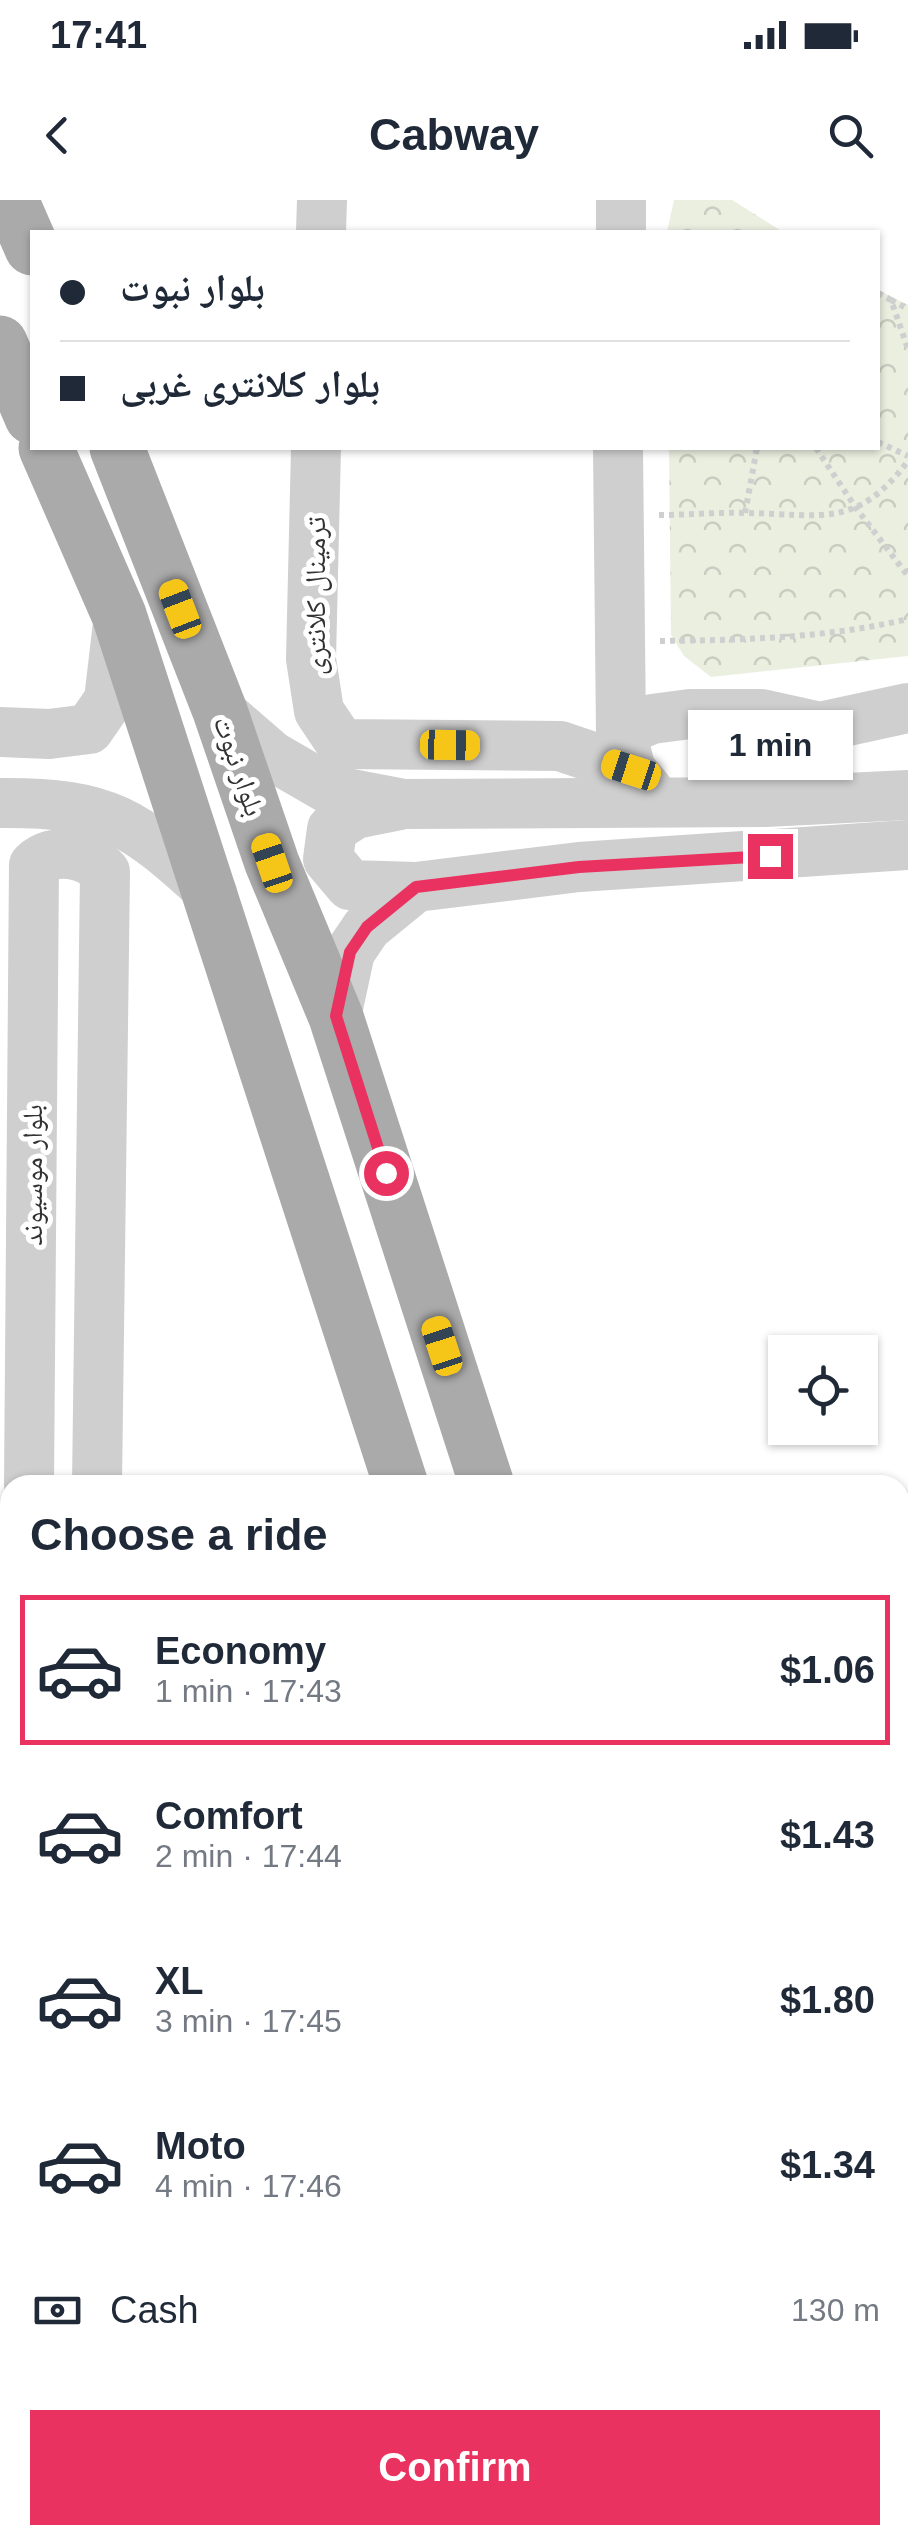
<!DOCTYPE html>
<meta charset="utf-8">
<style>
:root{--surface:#fff;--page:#f2f2f3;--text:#1f2937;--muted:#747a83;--line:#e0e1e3;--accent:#ea3260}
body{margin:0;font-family:Arial,"Noto Naskh Arabic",sans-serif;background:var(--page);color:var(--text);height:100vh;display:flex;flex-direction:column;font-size:38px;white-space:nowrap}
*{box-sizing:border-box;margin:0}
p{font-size:32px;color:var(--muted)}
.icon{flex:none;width:55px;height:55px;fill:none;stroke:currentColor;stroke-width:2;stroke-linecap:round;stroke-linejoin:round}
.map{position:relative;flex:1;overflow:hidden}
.drawer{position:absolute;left:0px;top:1275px;width:910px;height:1070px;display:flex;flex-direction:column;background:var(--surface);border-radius:30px 30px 0 0;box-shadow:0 2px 8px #0004}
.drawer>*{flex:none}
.hud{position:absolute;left:30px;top:30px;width:850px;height:220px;border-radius:0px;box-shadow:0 2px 8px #0004;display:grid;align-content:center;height:220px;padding:0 30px;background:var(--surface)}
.buttons{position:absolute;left:768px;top:1135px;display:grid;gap:20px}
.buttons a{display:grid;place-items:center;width:110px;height:110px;border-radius:0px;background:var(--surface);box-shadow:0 2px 8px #0004;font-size:50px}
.end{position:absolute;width:45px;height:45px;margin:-22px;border:12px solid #ea3260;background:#fff;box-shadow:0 0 0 5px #fff}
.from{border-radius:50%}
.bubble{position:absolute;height:70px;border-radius:0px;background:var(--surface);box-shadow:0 2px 8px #0004;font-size:32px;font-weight:700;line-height:70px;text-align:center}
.car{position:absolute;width:30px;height:60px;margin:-30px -15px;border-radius:12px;box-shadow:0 0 8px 2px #0007;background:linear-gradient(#f5c518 24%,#345 0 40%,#f5c518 0 76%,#345 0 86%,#f5c518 0)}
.hud b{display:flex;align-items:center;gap:35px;height:95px;font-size:38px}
.hud b+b{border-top:2px solid var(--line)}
.hud i{width:25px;height:25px;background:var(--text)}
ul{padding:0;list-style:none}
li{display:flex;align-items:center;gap:30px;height:150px;margin:0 20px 15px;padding:0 10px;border:5px solid transparent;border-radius:0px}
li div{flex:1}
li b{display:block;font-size:38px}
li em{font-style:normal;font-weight:700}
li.current{border-color:var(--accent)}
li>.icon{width:90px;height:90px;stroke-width:1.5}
h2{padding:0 30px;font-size:45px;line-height:120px}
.pay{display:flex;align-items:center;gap:25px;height:110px;padding:0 30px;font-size:38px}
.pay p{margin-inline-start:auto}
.primary-button{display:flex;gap:20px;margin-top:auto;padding:20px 30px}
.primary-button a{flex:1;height:115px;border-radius:0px;background:var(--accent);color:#fff;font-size:40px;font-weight:700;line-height:115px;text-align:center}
.status{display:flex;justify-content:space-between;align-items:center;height:70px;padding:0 50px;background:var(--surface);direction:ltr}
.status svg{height:28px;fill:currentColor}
header{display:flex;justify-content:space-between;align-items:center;height:130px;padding:0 30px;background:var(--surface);font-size:45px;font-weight:700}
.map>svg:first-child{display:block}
</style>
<div class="status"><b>17:41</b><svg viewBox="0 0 49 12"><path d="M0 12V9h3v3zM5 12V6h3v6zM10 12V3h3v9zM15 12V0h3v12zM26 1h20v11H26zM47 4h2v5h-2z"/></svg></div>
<header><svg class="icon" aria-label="back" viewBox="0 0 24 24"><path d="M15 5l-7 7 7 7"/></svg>Cabway<svg class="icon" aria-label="search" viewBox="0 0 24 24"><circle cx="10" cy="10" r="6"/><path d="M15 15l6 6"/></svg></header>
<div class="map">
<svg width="908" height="2345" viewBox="0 0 908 2345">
<defs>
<pattern id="forest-crowns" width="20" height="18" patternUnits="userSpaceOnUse" patternTransform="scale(2.5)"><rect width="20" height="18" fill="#eaefe0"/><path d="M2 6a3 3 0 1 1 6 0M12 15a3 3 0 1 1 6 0" fill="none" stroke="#c9cdc1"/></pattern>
</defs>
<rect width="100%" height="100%" fill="#fff"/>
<g fill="url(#forest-crowns)">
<polygon points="674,0 732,0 783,32 667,32"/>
<polygon points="878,90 908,105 908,456 711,477 684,456 671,435 669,248 878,248"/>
</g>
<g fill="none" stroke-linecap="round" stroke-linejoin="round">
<g stroke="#cfcfcf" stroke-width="6" stroke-dasharray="5 5" stroke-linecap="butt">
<polyline points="878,93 891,100 908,149"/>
<polyline points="891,100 908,109"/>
<polyline points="878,242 908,256"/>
<polyline points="816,248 856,308 908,376"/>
<polyline points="745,313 757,248"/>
<path d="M659 315C688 315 717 312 746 313 821 314 856 330 908 261"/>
<path d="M660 441C743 440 828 438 908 419"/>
</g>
<g stroke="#cfcfcf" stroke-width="50">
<polyline points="321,32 322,0"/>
<polyline points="621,32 621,0"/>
<polyline points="316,248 311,459 319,511 341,544 560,546 631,570"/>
<polyline points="618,248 621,532 631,570 648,590"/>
<polyline points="220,511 272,556 331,590 404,604 765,602 908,595"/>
<polyline points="0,532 49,534 89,529 109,500 119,415"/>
<polyline points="621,532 652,519 690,514 761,514 820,527 908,508"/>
<path d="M0 603C109 602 134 622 212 693"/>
<polyline points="400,605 355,614 332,629 328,659 350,685 416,687"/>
<polyline points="336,817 350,752 367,727 416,687 579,667 908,645"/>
<path d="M29 1285 34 665C54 646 88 653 105 672L97 1285"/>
<polyline points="0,1539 10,1539"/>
<polyline points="370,2335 370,2345"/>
<polyline points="23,2345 23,2335"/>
<polyline points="82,2345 82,2335"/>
</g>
<g stroke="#aaa" stroke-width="55">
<polyline points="11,0 32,48"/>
<polyline points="0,143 32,217"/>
<polyline points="46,248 119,415 401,1285"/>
<polyline points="117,248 220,511 272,663 336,817 487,1285"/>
<polyline points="724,2335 727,2345"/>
<polyline points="836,2335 840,2345"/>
</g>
</g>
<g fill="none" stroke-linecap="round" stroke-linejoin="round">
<polyline stroke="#ea3260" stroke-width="12" points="386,973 336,816 350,752 367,727 416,687 579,667 770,656"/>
</g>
<g text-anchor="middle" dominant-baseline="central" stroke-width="10" stroke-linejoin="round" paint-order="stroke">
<g font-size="28" fill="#323232" stroke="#fff">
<text transform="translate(315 396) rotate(-90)">ترمینال کلانتری</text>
<text transform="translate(239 566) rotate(71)">بلوار نبوت</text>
<text transform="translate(32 975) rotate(-90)">بلوار موسیوند</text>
</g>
</g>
</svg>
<div class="buttons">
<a><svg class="icon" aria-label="locate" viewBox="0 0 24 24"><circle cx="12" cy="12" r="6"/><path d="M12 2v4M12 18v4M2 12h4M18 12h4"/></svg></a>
</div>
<i class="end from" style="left:386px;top:973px"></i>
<i class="end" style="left:770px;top:656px"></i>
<div class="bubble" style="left:688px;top:510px;width:165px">1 min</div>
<i class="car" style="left:180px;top:409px;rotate:339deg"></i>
<i class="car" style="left:450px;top:545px;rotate:91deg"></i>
<i class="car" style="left:631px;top:570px;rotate:288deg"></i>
<i class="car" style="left:272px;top:663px;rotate:341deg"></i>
<i class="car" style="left:442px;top:1146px;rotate:342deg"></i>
<div class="hud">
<b><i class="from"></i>بلوار نبوت</b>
<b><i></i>بلوار کلانتری غربی</b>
</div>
<section class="drawer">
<h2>Choose a ride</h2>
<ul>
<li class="current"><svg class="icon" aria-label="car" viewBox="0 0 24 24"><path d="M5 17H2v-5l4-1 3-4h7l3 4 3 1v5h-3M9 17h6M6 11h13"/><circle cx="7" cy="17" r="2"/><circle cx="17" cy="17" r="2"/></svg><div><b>Economy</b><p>1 min · 17:43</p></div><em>$1.06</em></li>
<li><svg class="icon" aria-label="car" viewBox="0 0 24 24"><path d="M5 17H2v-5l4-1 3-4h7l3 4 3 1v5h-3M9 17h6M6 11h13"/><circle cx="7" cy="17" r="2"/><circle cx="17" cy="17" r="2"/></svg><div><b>Comfort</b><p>2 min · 17:44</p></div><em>$1.43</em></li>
<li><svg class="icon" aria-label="car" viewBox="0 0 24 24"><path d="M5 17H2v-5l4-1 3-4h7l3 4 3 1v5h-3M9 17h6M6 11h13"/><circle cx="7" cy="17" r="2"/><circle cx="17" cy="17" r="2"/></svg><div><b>XL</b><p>3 min · 17:45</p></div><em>$1.80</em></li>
<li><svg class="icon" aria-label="car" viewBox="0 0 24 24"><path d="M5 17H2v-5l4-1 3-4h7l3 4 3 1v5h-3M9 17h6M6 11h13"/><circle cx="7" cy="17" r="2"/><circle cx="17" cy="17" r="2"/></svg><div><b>Moto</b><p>4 min · 17:46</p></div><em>$1.34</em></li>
</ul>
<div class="pay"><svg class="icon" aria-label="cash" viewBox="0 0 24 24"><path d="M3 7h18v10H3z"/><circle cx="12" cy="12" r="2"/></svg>Cash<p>130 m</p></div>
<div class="primary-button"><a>Confirm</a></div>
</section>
</div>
